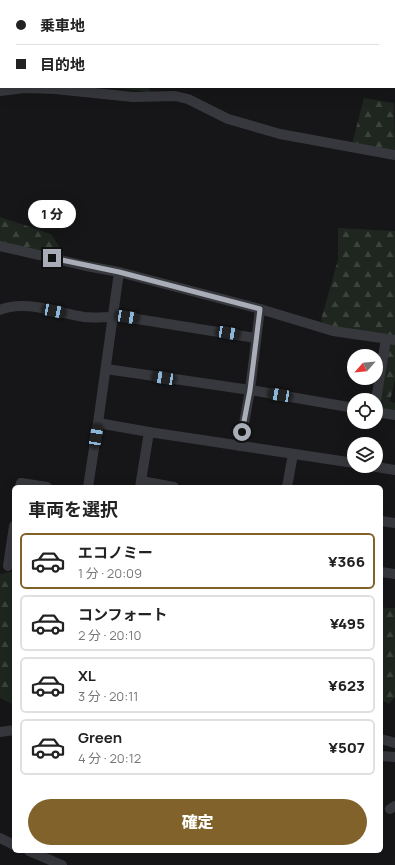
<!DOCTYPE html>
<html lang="ja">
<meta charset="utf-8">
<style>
:root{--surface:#fff;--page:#f6f6f6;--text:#222;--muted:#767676;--line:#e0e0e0;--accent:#80622a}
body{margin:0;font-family:Manrope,"Noto Sans JP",sans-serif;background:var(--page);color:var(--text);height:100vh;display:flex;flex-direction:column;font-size:15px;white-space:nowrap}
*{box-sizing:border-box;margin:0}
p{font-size:13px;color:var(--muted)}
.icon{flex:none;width:22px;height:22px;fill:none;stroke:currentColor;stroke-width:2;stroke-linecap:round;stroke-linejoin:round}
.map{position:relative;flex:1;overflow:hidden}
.side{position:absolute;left:12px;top:485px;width:371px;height:368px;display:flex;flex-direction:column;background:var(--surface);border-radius:6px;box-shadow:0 4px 16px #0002}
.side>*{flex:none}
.guide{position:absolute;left:0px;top:0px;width:395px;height:88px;box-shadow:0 4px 16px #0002;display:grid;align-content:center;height:88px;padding:0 16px;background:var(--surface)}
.needle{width:26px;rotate:243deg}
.tools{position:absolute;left:347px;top:349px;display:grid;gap:8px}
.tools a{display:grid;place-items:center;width:36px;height:36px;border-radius:50%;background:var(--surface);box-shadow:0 4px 16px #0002;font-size:20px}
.end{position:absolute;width:18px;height:18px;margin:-9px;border:5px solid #a8adb8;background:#111;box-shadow:0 0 0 2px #111}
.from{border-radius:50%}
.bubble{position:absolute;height:28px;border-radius:14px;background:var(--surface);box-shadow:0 4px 16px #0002;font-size:13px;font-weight:800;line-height:28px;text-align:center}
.car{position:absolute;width:12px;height:24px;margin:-12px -6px;border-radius:5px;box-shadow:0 0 3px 1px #0007;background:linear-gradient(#222 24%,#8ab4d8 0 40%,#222 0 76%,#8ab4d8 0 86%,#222 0)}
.guide b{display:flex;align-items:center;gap:14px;height:38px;font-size:15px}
.guide b+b{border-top:1px solid var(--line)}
.guide i{width:10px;height:10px;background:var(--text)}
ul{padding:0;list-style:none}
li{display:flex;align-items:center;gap:12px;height:56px;margin:0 8px 6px;padding:0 8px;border:2px solid var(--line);border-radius:6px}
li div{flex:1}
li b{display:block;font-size:15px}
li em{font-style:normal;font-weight:800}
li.active{border-color:var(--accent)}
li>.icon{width:36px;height:36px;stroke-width:1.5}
h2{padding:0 16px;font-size:18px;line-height:48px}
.button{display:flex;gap:8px;margin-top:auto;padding:8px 16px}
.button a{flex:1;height:46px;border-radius:24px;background:var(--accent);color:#fff;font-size:16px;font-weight:800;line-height:46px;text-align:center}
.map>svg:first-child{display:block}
</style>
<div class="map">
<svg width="395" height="865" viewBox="0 0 395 865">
<defs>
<pattern id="forest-firs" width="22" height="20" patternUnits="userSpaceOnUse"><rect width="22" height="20" fill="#1e261f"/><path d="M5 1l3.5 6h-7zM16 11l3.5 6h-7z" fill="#3c433d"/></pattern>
</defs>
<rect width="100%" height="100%" fill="#161618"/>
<g fill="url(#forest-firs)">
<polygon points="0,0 102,0 1,1 0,81"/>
<polygon points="105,87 148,87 151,92"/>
<polygon points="364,98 394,103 395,150 352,144"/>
<polygon points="0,217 51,234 64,254 41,258 0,248"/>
<polygon points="338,228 395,231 395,339 324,326 321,320 338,260"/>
<polygon points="386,340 395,341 395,379 390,401 395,403 395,414 377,410 376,395"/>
<polygon points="10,572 14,572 14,705 0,698 0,574"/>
<polygon points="381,606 386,608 395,608 395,697 389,704 381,700"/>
</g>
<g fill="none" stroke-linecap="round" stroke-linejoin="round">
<g stroke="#37383d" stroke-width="10">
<polyline points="0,91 25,88 55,89 133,97 175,96 188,99 228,119 280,134 395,155"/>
<polyline points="0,246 86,266 119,272 260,309 333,331 395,340"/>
<path d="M0 310C24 299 58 313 84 317 93 318 103 317 112 317"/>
<polyline points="112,315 256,338"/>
<polyline points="106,369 250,390 354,408"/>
<polyline points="376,400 386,339"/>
<polyline points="376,412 395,415"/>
<polyline points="98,423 149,432 354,463"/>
<polyline points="240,446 250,390 260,309"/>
<polyline points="371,466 395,470"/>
<polyline points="141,481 174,487"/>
<polyline points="20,487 21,483 47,487"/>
<polyline points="88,487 98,423 119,272"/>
<polyline points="140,487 149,432"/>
<polyline points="287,487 293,454"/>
<polyline points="381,521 395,523"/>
<polyline points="8,566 14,526"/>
<polyline points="381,572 395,574"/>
<polyline points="0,732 14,730"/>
<polyline points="381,739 395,743"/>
<polyline points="381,756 395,757"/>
<polyline points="390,809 395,806"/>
<polyline points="0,838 14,845"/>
<polyline points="29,851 62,865"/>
</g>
</g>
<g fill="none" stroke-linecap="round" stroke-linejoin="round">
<polyline stroke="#a8adb8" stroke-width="5" points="52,258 119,272 260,309 250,390 242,432"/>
</g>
</svg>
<div class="tools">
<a><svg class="needle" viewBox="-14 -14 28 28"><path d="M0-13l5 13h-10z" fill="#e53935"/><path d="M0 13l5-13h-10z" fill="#767676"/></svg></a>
<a><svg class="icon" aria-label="locate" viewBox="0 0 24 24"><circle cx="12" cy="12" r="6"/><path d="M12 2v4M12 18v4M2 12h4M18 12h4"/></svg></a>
<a><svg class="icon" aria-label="layers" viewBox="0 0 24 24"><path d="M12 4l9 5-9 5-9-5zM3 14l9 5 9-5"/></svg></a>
</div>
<i class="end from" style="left:242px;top:432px"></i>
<i class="end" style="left:52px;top:258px"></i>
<div class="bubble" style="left:28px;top:200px;width:48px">1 分</div>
<i class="car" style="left:54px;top:311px;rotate:101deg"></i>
<i class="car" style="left:127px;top:317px;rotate:99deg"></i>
<i class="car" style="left:228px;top:333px;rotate:99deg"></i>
<i class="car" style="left:164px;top:378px;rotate:279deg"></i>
<i class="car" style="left:280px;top:395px;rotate:280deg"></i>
<i class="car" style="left:96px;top:436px;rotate:9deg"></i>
<div class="guide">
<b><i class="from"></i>乗車地</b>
<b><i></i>目的地</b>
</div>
<section class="side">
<h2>車両を選択</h2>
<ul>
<li class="active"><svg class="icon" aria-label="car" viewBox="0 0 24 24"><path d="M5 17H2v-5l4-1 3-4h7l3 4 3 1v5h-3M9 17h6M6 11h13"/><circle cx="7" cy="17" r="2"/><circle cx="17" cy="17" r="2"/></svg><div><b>エコノミー</b><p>1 分 · 20:09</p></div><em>¥366</em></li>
<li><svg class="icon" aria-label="car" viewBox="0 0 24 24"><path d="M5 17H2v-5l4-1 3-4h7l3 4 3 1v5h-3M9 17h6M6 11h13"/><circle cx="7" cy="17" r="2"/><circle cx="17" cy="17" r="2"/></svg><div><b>コンフォート</b><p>2 分 · 20:10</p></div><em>¥495</em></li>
<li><svg class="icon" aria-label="car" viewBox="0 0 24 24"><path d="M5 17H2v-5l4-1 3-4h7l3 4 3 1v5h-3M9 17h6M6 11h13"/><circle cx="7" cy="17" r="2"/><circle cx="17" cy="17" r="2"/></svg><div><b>XL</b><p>3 分 · 20:11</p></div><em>¥623</em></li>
<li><svg class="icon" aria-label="car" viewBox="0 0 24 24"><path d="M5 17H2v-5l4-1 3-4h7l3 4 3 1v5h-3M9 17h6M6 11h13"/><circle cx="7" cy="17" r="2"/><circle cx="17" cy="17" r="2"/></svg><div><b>Green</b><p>4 分 · 20:12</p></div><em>¥507</em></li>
</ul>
<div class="button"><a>確定</a></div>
</section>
</div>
